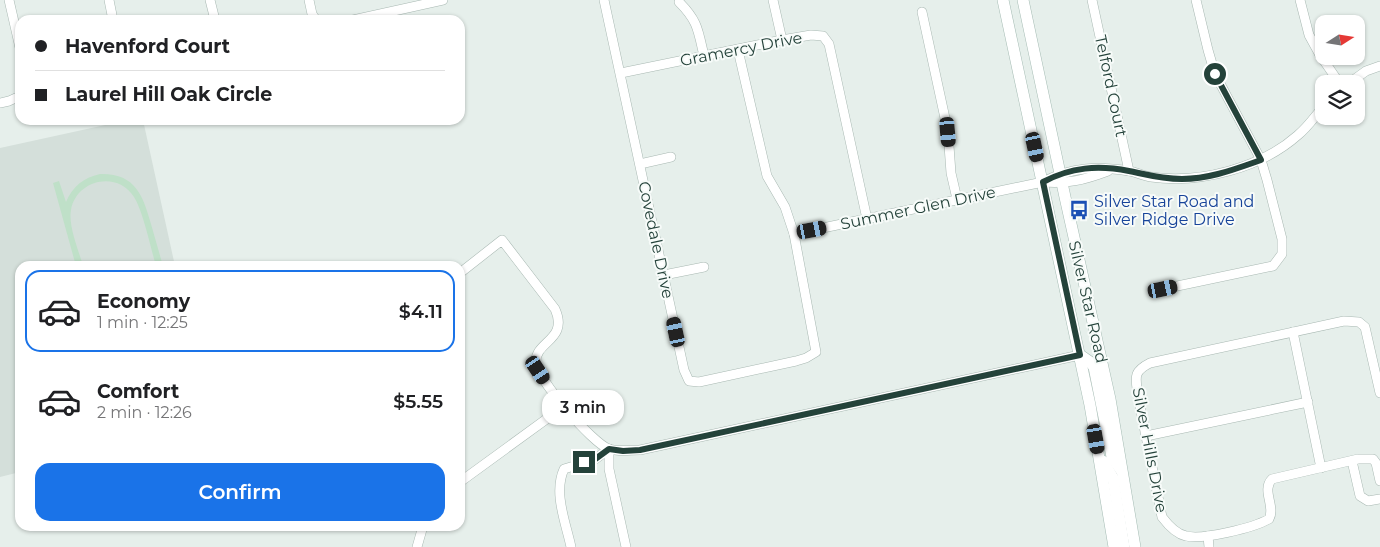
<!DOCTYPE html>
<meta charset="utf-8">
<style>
:root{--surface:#fff;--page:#f6f6f6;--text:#202124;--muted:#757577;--line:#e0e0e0;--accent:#1a73e8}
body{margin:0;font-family:Montserrat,sans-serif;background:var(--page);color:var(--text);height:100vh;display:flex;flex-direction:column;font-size:19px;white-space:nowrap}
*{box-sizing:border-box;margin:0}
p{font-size:16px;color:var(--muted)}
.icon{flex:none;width:28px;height:28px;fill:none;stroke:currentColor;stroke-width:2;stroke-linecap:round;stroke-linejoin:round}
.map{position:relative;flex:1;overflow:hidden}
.details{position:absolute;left:15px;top:261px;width:450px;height:270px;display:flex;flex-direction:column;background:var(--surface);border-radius:15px;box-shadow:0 1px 4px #0004}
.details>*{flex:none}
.top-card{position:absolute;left:15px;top:15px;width:450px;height:110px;border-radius:15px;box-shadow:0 1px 4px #0004;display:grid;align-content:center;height:110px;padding:0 20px;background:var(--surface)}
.needle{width:32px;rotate:78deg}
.fabs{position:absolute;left:1315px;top:15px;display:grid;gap:10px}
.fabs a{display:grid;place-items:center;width:50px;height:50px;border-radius:10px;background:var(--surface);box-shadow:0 1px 4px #0004;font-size:25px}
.end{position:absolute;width:22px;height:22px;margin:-11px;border:6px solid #24423a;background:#fff;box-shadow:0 0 0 2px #fff}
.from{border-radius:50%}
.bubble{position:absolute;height:35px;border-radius:15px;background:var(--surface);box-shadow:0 1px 4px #0004;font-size:16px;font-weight:600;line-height:35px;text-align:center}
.car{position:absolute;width:15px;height:30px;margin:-15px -8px;border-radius:6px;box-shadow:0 0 4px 1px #0007;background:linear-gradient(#222 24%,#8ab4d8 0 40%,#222 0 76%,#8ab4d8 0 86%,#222 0)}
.top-card b{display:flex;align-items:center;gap:18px;height:48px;font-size:19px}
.top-card b+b{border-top:1px solid var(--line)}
.top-card i{width:12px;height:12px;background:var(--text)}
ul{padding:9px 0 0;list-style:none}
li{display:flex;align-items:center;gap:15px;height:82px;margin:0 10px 8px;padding:0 10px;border:2px solid transparent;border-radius:15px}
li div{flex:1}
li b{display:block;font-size:19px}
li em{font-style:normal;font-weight:600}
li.active{border-color:var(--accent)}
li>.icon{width:45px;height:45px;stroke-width:1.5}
.cta{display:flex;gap:10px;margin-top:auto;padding:10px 20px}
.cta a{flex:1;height:58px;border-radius:15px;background:var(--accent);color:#fff;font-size:20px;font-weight:600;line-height:58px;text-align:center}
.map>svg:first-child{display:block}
</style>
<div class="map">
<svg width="1380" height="547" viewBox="0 0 1380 547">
<rect width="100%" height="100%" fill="#e6efeb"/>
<polygon fill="#d4dfda" points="128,120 143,120 175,266 20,266 20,472 0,477 0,148"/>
<path fill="#bfe0c8" d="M100 174C135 173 143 195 151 224 155 238 159 252 163 266H156C151 249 143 211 134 197 117 170 76 180 71 210 68 226 79 251 83 266H76L53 183 59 181 66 202C73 186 83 178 100 174Z"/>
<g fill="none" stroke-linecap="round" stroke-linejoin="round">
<defs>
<g id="street">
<polyline points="9,0 20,48"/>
<polyline points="109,0 113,20"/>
<polyline points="210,0 215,20"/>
<polyline points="309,0 312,14 316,20"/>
<polyline points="604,0 684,370 689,381 699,382 796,361 806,358 816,352 794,234 785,207 767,176 738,50"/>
<polyline points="773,0 782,40"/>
<polyline points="1092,0 1129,171"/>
<polyline points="1300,0 1309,35 1320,55 1340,84"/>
<path d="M679 2C698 21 698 30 704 56"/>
<polyline points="922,12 948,132 951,173 957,199"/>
<polyline points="353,20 443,0"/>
<polyline points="621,73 782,40 811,35 823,36 829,44 867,219"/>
<polyline points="1348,84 1366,71 1380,66"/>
<polyline points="0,103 9,101 20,96"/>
<polyline points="640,164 671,157"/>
<path d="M1043 182C1068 184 1084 180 1108 171"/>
<path d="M794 234 1043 182C1072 167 1097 166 1129 171 1136 172 1143 176 1151 177 1200 184 1261 168 1298 135 1308 127 1315 116 1324 106"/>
<path d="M460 273 502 240 555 309C569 340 535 341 536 362 537 379 592 443 609 449 619 452 630 450 640 450L1080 355"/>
<polyline points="664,275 704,267"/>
<polyline points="1163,289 1273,266 1282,254 1282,239 1267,180 1261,160 1215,74 1208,50 1196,0"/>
<polyline points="1293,332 1321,468"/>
<path d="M1380 393 1365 327 1359 322 1344 321 1150 363C1132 372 1136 378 1138 396L1162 517C1168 525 1176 534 1186 536 1203 540 1253 528 1269 519 1276 507 1261 490 1272 479L1358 459H1373L1376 463 1380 481"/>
<polyline points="1146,436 1308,402"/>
<polyline points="609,449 609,469 626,547"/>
<polyline points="1352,461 1360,496 1368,501 1380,499"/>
<polyline points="460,482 563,407"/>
<polyline points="1208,536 1209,547"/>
<polyline points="417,547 423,526"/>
<path d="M571 547C566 523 553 493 564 469L594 460 609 449"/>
</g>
<g id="secondary">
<polyline points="1003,0 1090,405 1114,547"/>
<polyline points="1023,0 1065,197 1110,399 1135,547"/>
<polyline points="1080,355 1090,362 1094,367 1112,457 1121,470"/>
<polyline points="1103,461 1113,478 1124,547"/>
</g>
</defs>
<use href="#street" stroke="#a8b8b2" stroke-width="10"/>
<use href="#secondary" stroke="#a4bbb3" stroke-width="12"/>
<use href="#street" stroke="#fff" stroke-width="9"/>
<use href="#secondary" stroke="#fff" stroke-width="11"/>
</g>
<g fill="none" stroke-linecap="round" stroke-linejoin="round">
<path stroke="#24423a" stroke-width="6" d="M584 462 594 460 609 449 623 451 640 450 1080 355 1043 182C1071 167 1098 165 1129 171 1148 175 1162 179 1182 179 1210 179 1235 169 1261 160L1215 74"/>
</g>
<defs>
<symbol id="bus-bare" viewBox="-9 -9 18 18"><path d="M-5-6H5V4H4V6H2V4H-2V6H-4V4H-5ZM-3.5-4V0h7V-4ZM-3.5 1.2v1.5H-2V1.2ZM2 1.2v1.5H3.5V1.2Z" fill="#1a4fb4" stroke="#f7fbf9" stroke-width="2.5" paint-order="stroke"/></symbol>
</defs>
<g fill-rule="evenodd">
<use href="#bus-bare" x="1065" y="196" width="28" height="28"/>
</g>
<g text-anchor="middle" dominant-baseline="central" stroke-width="4" stroke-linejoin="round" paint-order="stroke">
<g font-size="16" fill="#24423a" stroke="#f7fbf9">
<text transform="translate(741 49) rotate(-11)">Gramercy Drive</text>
<text transform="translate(1111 86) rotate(78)">Telford Court</text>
<text transform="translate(918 208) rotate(-12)">Summer Glen Drive</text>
<text transform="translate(656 240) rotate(78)">Covedale Drive</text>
<text transform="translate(1088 302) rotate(77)">Silver Star Road</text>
<text transform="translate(1150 450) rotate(79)">Silver Hills Drive</text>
</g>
<g font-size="16" fill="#164399" stroke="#f7fbf9" text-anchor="start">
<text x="1094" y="201">Silver Star Road and<tspan x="1094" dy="18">Silver Ridge Drive</tspan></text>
</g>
</g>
</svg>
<div class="fabs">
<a><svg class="needle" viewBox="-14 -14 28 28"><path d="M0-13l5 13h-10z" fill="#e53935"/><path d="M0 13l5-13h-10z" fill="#757577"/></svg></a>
<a><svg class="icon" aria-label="layers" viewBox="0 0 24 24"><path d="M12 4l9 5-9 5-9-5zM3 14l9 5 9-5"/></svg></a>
</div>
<i class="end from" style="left:1215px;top:74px"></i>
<i class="end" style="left:584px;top:462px"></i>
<div class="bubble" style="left:542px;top:390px;width:82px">3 min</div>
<i class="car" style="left:948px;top:132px;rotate:175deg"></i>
<i class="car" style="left:1035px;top:147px;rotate:168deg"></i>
<i class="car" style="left:812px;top:230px;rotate:79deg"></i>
<i class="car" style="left:1163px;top:289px;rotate:78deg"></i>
<i class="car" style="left:676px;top:332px;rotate:348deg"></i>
<i class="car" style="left:538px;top:370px;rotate:146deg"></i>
<i class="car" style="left:1096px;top:439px;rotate:170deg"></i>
<div class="top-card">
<b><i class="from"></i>Havenford Court</b>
<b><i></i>Laurel Hill Oak Circle</b>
</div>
<section class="details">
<ul>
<li class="active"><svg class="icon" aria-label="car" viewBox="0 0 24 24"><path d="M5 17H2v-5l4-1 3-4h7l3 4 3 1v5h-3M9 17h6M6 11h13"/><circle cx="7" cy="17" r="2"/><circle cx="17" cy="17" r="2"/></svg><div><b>Economy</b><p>1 min · 12:25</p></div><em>$4.11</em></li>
<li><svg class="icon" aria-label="car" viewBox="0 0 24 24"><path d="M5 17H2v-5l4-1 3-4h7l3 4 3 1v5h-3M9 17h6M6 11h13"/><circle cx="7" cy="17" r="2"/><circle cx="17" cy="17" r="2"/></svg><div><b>Comfort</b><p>2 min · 12:26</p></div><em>$5.55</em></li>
</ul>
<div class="cta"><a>Confirm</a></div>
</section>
</div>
